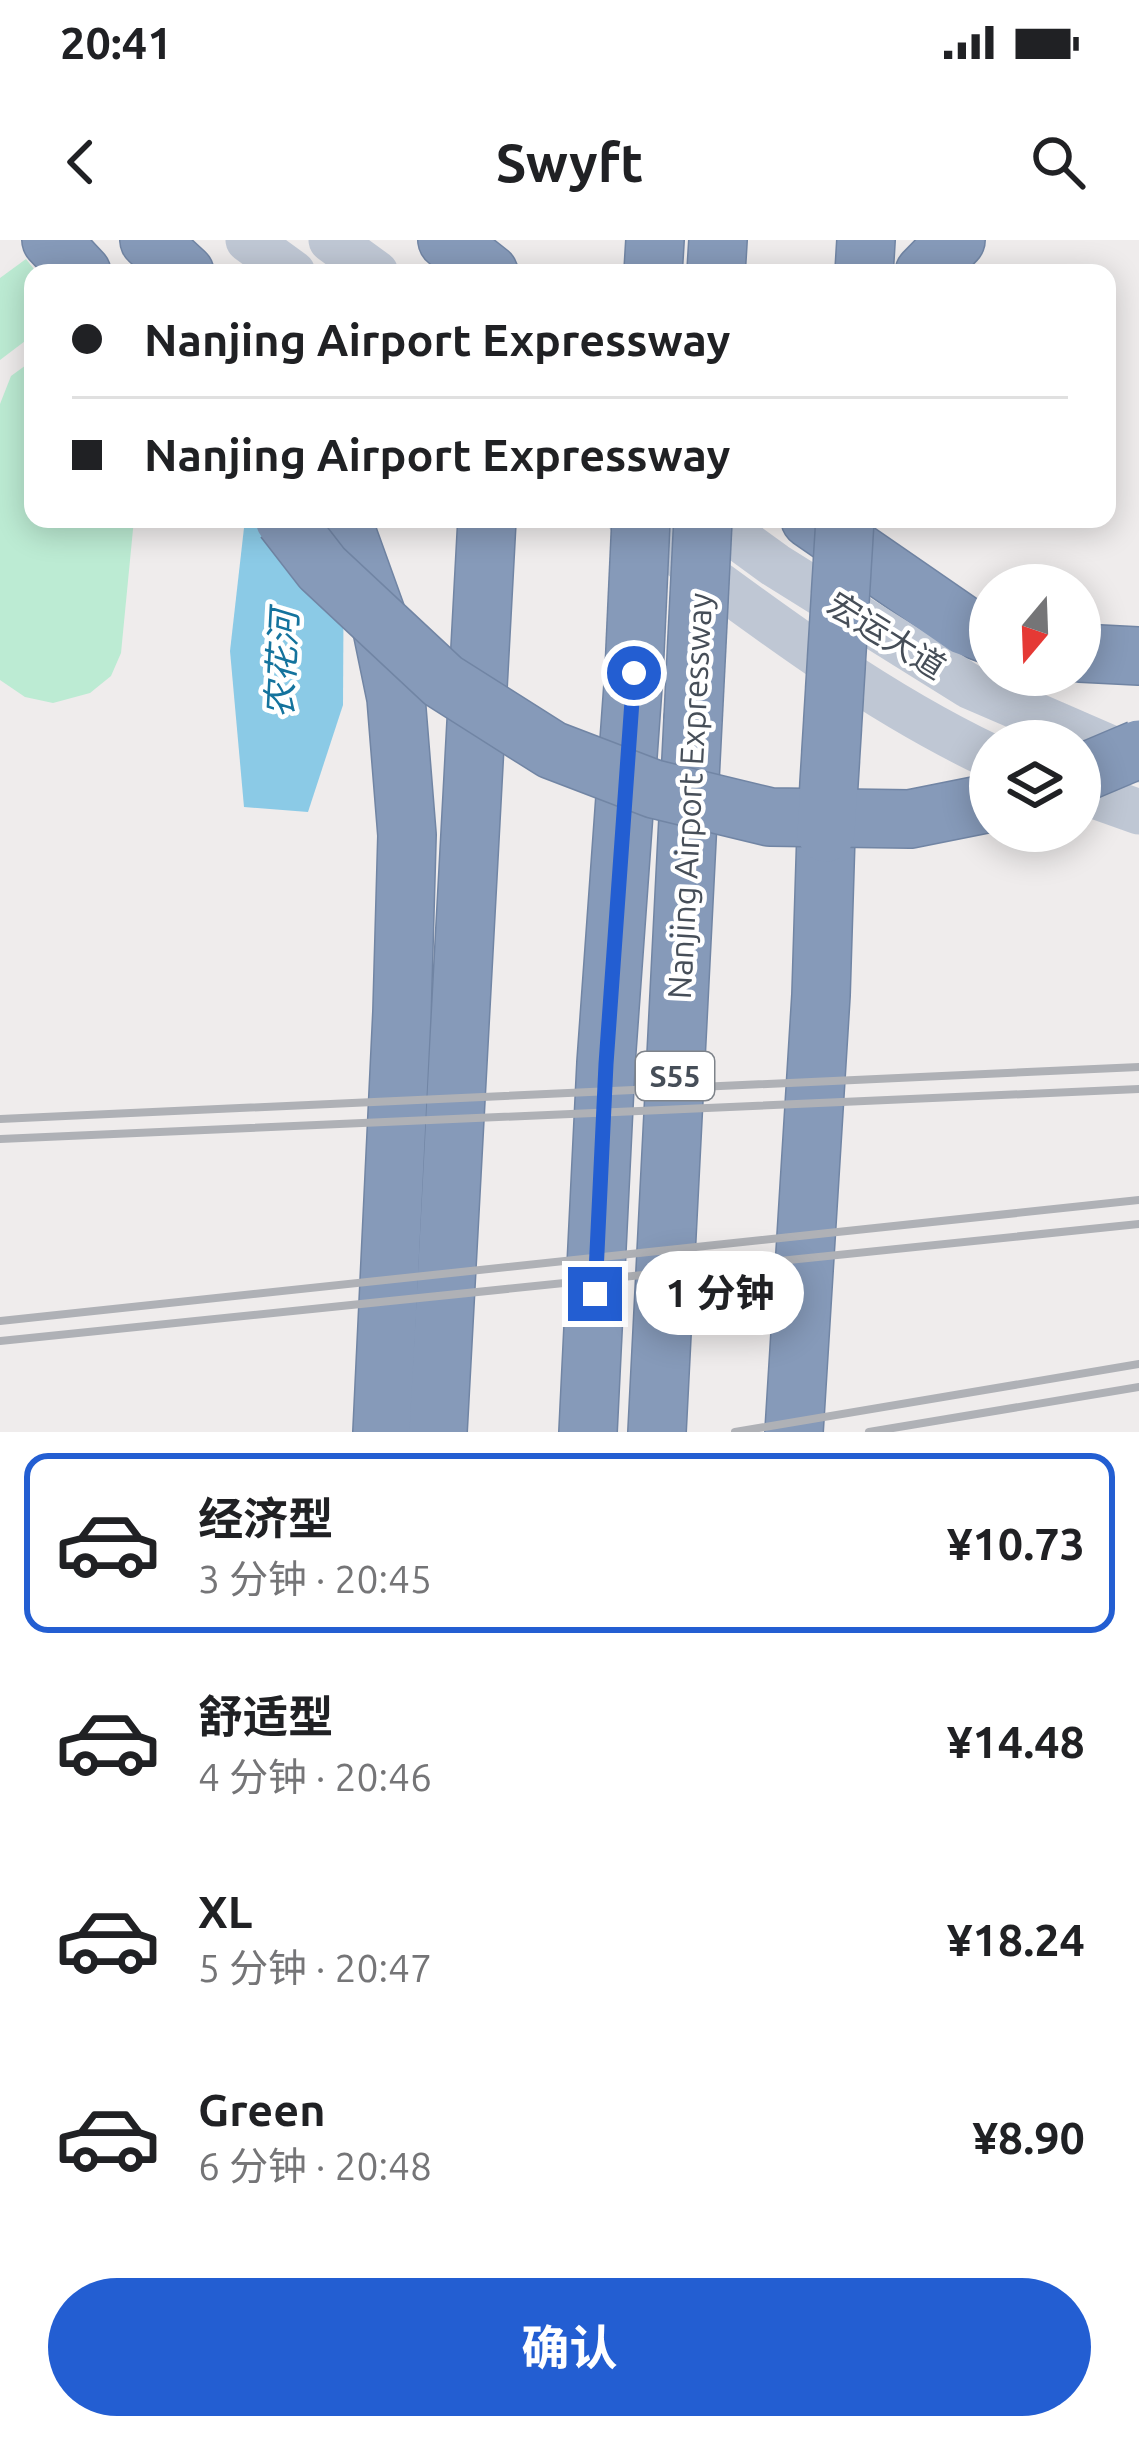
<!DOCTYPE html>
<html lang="zh">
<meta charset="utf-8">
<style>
:root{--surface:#fff;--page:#f6f6f6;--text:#202124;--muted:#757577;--line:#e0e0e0;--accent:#235ed2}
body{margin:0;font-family:Ubuntu,"Noto Sans SC",sans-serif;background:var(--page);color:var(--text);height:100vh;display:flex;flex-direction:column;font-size:45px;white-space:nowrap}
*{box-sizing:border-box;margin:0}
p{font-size:39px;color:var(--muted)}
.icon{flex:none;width:66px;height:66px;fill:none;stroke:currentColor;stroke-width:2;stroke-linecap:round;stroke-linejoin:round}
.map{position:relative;height:1192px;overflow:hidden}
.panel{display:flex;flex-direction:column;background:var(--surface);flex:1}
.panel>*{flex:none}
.hud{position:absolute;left:24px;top:24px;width:1092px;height:264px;border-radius:24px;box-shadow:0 6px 30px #0003;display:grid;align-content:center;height:264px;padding:0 48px;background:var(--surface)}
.needle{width:78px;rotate:199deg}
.buttons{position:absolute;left:969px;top:324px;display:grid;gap:24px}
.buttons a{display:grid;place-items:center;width:132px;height:132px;border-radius:50%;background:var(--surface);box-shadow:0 6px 30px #0003;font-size:60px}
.end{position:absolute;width:54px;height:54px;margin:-27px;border:15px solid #235ed2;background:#fff;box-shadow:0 0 0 6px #fff}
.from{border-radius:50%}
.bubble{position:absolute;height:84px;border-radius:42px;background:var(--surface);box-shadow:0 6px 30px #0003;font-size:39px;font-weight:700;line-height:84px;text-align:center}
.hud b{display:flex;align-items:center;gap:42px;height:114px;font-size:45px}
.hud b+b{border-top:3px solid var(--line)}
.hud i{width:30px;height:30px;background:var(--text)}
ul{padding:21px 0 0;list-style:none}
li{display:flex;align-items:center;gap:36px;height:180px;margin:0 24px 18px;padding:0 24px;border:6px solid transparent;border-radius:24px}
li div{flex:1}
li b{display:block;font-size:45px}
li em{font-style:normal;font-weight:700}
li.selected{border-color:var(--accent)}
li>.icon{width:108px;height:108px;stroke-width:1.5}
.action{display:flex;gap:24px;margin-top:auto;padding:24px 48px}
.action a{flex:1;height:138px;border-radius:72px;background:var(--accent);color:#fff;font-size:48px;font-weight:700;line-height:138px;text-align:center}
.status{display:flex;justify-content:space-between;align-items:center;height:84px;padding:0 60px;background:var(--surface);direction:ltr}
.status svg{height:33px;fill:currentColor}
header{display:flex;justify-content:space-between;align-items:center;height:156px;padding:0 48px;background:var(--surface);font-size:54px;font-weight:700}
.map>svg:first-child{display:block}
</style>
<div class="status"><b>20:41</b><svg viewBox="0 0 49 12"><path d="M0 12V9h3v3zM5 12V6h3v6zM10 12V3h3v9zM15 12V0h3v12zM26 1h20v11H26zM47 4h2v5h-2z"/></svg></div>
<header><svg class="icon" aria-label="back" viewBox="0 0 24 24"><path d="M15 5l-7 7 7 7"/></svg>Swyft<svg class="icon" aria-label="search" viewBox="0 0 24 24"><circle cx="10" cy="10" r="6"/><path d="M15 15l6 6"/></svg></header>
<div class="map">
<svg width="1139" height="1192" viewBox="0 0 1139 1192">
<rect width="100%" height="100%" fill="#efecec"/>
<g fill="#bcebd3">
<polygon points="26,19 37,33 33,33 33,95 0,120 0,38"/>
<polygon points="33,120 33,279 134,279 121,413 111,436 90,453 53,463 25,457 0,440 0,164 11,136"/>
</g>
<polygon fill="#8bcae6" points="245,279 344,279 343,465 308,572 244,567 230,411"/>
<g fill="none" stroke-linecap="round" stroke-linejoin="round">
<defs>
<g id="highway">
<polyline points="51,0 82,33"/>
<polyline points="149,0 185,33"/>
<polyline points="447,0 489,33"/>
<polyline points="653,33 655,0"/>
<polyline points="716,33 718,0"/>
<polyline points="864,33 866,0"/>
<polyline points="924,33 956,0"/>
<polyline points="342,279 382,390 396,458 407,595 402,772 382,1192"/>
<polyline points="810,279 965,386 990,395"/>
<polyline points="1080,413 1139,416"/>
<polyline points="438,1192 487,279"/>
<polyline points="588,1192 606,823 634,432"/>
<polyline points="657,1192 693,480"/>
<polyline points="794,1192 821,755 826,593"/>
</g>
</defs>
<use href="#highway" stroke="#7185a4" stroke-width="60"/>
<g stroke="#bfc7d4" stroke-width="45">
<polyline points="248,0 293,33"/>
<polyline points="331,0 376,33"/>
<path d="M630 279C746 364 860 454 990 516"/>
<polyline points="712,279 775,325 969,446 1139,520"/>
<polyline points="1080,551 1139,572"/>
</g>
<use href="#highway" stroke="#869ab9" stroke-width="57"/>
<g stroke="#afb1b6" stroke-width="8">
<polyline points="0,879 1139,827"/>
<polyline points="0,899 1139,849"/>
<polyline points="0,1081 1139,960"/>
<polyline points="0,1101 1139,984"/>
<polyline points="735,1192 1139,1124"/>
<polyline points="869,1192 1139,1147"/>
</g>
<defs>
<g id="highway-bridge">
<polyline points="284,279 322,328 443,441 552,510 654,549 770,577 910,579 990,563"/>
<polyline points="634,432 641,279"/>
<polyline points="693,480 703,279"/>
<polyline points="1080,534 1139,509"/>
<polyline points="826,593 845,279"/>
</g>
</defs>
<use href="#highway-bridge" stroke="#7185a4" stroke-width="60" stroke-linecap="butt"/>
<use href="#highway-bridge" stroke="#869ab9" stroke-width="57"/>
</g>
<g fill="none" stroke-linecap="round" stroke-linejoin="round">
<polyline stroke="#235ed2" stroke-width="15" points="595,1054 606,824 634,433"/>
</g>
<g text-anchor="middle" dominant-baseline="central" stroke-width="9" stroke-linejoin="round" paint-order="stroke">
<rect fill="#fff" stroke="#7e838a" stroke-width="3" x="636" y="812" width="78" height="48" rx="9"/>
<g font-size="30" font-weight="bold" fill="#464e58">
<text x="675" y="836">S55</text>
</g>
<g font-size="33" fill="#464e58" stroke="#fff">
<text transform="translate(887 395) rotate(32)">宏运大道</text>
<text transform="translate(689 556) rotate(-87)">Nanjing Airport Expressway</text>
</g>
<g font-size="36" font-style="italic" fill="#14739d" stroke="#fff">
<text transform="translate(281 424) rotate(-87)">农花河</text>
</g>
</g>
</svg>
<div class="buttons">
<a><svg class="needle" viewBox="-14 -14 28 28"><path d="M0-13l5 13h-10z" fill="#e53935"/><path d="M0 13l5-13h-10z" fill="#757577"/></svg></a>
<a><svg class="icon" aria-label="layers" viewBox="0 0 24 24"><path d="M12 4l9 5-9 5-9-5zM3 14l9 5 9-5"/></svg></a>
</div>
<i class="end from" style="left:634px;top:433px"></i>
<i class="end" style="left:595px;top:1054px"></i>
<div class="bubble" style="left:636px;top:1011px;width:168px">1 分钟</div>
<div class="hud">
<b><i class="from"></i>Nanjing Airport Expressway</b>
<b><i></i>Nanjing Airport Expressway</b>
</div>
</div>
<section class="panel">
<ul>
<li class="selected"><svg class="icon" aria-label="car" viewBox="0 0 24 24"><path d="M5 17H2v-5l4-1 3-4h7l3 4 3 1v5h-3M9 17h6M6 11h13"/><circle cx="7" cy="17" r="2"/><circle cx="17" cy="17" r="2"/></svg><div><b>经济型</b><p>3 分钟 · 20:45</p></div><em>¥10.73</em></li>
<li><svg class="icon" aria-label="car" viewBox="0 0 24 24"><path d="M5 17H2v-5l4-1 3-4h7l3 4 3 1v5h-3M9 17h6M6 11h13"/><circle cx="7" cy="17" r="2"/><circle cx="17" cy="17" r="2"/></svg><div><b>舒适型</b><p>4 分钟 · 20:46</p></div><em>¥14.48</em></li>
<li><svg class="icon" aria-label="car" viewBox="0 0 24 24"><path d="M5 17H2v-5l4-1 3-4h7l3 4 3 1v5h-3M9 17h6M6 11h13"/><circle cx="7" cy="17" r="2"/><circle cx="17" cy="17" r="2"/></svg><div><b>XL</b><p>5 分钟 · 20:47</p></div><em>¥18.24</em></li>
<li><svg class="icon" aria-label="car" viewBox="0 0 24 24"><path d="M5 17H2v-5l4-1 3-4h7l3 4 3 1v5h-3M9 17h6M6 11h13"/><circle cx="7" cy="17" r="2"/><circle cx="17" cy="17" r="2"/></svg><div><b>Green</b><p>6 分钟 · 20:48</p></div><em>¥8.90</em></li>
</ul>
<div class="action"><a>确认</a></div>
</section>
